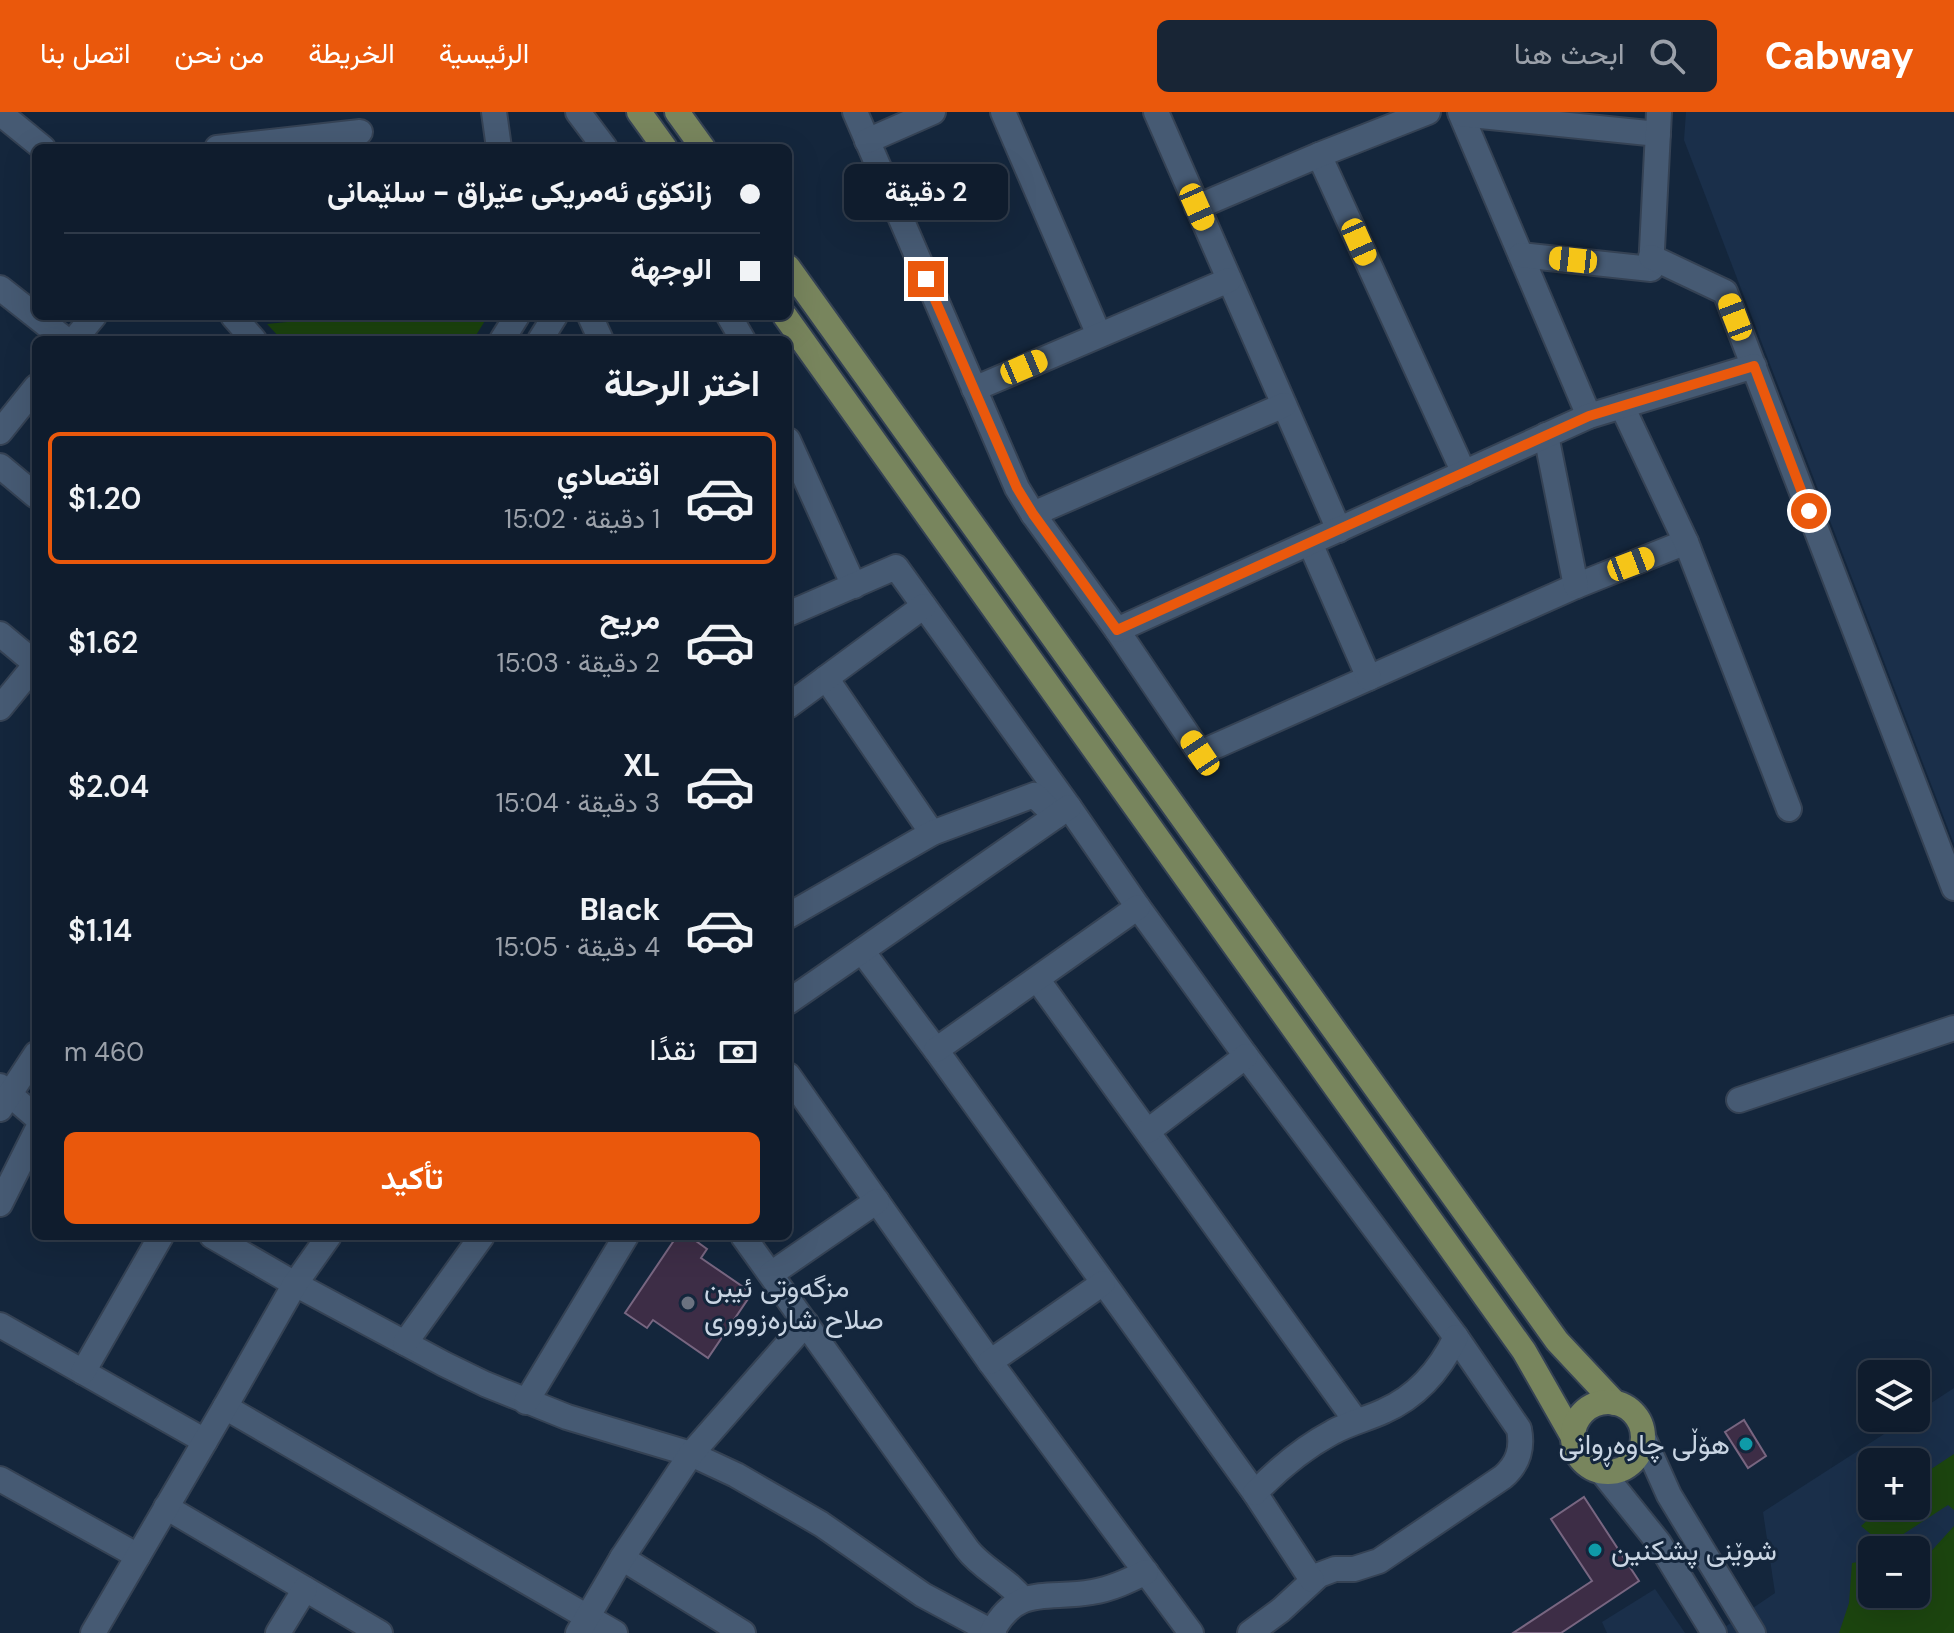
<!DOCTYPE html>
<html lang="ar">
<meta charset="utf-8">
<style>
:root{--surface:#0f1c2d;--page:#182535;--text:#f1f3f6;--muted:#9ba1aa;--line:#2f3a49;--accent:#ea580c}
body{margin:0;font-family:"DM Sans",Vazirmatn,sans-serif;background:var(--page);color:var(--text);direction:rtl;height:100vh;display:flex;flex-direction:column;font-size:30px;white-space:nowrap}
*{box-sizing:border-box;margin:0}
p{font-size:26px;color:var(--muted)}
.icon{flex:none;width:44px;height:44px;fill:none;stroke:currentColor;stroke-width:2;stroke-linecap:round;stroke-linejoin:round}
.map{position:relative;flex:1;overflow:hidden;direction:ltr}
.drawer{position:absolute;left:32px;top:224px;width:760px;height:904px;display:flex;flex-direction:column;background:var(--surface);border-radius:12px;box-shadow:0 8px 32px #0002,0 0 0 2px var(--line);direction:rtl}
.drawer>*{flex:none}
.top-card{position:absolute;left:32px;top:32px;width:760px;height:176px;border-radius:12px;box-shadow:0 8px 32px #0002,0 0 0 2px var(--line);direction:rtl;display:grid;align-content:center;height:176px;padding:0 32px;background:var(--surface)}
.fabs{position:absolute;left:1858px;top:1248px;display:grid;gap:16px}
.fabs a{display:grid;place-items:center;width:72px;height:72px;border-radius:12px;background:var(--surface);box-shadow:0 8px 32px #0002,0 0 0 2px var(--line);font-size:40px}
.end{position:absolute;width:36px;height:36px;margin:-18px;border:10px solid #ea580c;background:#fff;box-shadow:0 0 0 4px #fff}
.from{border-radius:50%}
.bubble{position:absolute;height:56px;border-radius:12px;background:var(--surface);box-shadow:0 8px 32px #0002,0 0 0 2px var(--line);font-size:26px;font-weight:600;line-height:56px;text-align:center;direction:rtl}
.car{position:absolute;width:24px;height:48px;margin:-24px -12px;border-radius:10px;box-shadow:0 0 6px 2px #0007;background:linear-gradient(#f5c518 24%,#345 0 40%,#f5c518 0 76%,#345 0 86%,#f5c518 0)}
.top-card b{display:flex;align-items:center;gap:28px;height:76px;font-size:30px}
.top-card b+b{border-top:2px solid var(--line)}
.top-card i{width:20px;height:20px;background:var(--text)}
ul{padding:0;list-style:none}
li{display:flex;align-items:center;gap:24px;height:132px;margin:0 16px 12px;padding:0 16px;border:4px solid transparent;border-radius:12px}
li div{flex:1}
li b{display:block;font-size:30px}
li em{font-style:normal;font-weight:600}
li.selected{border-color:var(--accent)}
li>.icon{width:72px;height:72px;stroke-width:1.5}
h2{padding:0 32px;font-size:36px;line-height:96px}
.pay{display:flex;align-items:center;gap:20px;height:88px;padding:0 32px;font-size:30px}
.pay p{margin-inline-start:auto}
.primary-button{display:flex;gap:16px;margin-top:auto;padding:16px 32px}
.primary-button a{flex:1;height:92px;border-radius:12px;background:var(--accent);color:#fff;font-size:32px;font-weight:600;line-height:92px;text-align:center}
header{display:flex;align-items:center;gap:48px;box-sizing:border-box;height:112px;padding:0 40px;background:var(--accent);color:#fff}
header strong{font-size:38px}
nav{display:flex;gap:44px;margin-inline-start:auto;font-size:28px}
.search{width:560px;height:72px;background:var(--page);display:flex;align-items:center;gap:20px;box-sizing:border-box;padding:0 28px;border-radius:12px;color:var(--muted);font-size:30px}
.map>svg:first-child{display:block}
</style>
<header>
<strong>Cabway</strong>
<div class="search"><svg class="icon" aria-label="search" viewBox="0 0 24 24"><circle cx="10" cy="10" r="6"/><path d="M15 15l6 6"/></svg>ابحث هنا</div>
<nav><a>الرئيسية</a><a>الخريطة</a><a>من نحن</a><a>اتصل بنا</a></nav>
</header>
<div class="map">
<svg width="1954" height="1521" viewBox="0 0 1954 1521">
<rect width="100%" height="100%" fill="#14263c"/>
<g fill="#1a2f4a" fill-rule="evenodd">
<polygon points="1686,0 1954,0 1954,732 1684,28"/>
<path d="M1954 1276V1521H1716L1775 1481 1763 1400 1909 1306H1916V1301ZM1872 1350H1916V1394H1872ZM1872 1438H1916V1482H1872Z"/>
<polygon points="1655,1477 1685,1521 1607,1521 1602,1510"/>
</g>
<g fill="#1c450f">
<polygon points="348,204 488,204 473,228 282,228 267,212"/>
<polygon points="1954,1342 1954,1398 1948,1393 1885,1434 1861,1414 1883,1394 1916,1394 1916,1367"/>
<polygon points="1954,1414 1954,1521 1839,1521 1849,1491 1852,1451 1858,1450 1872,1470 1872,1482 1880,1482 1885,1489 1892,1482 1916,1482 1916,1456"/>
</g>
<g fill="#3d2d46" stroke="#786681" stroke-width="2">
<polygon points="677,1124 689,1124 707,1137 701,1146 752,1181 708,1246 653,1208 647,1216 625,1201"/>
<polygon points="1744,1308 1766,1344 1748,1356 1725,1320"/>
<polygon points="1584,1385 1639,1469 1561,1521 1513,1521 1592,1469 1551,1407"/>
</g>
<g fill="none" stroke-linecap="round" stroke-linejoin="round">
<defs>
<g id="minor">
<polyline points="494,0 499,36"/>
<polyline points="578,0 605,36"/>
<polyline points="855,0 1017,376 1033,402 1117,518 1200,641 1576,474 1686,430"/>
<polyline points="1003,0 1099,223"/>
<polyline points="1156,0 1339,418"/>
<polyline points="1460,0 1589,304"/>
<polyline points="0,1 43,36"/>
<polyline points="1461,2 1658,22"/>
<polyline points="867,29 933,0"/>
<polyline points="217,36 360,20"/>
<polyline points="1319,43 1464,361"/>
<polyline points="1197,95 1319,43 1428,0"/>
<polyline points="1521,143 1651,157 1659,0"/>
<polyline points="1651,145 1725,180 1954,776"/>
<polyline points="0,176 66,228"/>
<polyline points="233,204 254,228"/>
<polyline points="590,204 601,228"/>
<polyline points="729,204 743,228"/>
<polyline points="74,228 94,204"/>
<polyline points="502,228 517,204"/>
<polyline points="540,228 555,204"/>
<polyline points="974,277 1229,168"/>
<polyline points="1622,294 1686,430 1789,697"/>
<polyline points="0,320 36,275"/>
<polyline points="1546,323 1576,474"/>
<polyline points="788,328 854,474"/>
<polyline points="0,354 36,384"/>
<polyline points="1033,402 1284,293"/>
<polyline points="1310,431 1369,566"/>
<path d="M788 502 896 455 1069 695 1138 795 1246 944 1456 1225 1519 1317C1523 1337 1518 1352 1503 1365L1379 1449 1354 1457H1335L1319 1463 1281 1498 1250 1521"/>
<polyline points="1117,518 1589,304 1754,254"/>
<polyline points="0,522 36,552 0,596"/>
<polyline points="826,566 932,721"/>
<polyline points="788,594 924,494"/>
<polyline points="788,804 932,721 1034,683 1056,704"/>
<polyline points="862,839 936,938 1255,1381 1312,1468"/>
<polyline points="1037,867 1356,1309"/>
<polyline points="788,890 1069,695"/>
<polyline points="936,938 1138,795"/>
<polyline points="788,963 990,1250 1191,1521"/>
<polyline points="0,974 36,1005"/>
<polyline points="1739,988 1954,916"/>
<polyline points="0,997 36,942"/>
<polyline points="1148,1019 1246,944"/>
<polyline points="0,1092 36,1020"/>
<polyline points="212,1124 295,1172 444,1252 485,1272 567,1305 691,1342 736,1363 821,1412 923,1483 994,1521"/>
<path d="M743 1124 967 1437C983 1458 1008 1467 1023 1488"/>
<polyline points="771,1162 877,1089"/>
<polyline points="0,1213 205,1329"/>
<polyline points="405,1231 482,1124"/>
<polyline points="990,1250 1103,1171"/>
<polyline points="83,1260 161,1124"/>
<polyline points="526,1290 626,1124"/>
<polyline points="225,1295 615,1521"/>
<polyline points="1643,1325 1669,1383 1753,1521"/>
<polyline points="1602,1360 1659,1431 1714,1521"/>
<polyline points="0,1367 138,1444"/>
<path d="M1255 1381C1278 1357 1303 1336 1333 1320 1349 1311 1367 1307 1384 1299 1418 1284 1440 1258 1456 1225"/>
<polyline points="166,1395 380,1521"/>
<polyline points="622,1446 743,1521"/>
<path d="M992 1520C1017 1472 1048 1488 1092 1480 1111 1477 1128 1469 1146 1460"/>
<polyline points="93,1521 225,1295 295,1172 329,1124"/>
<polyline points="278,1521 305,1477"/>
<polyline points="578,1521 622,1446 691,1342 806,1211"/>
</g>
<g id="major">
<polyline points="639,0 665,36"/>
<polyline points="677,0 703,36"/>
<polyline points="788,155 1557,1229 1615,1291"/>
<polyline points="785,204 1524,1239 1573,1325"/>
<circle cx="1608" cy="1325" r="35"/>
</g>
</defs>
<use href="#minor" stroke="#354254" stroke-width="28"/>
<use href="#major" stroke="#354254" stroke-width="28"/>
<use href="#minor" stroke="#465a73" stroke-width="24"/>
<use href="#major" stroke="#78855d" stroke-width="24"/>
</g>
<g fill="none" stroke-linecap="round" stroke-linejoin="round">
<polyline stroke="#ea580c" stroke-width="10" points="926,167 1017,376 1033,402 1117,518 1589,304 1754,254 1809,399"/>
</g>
<circle fill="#6b7280" stroke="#14263c" stroke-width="3" cx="688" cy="1191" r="8"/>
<g fill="#0f9aa8" stroke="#14263c" stroke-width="3">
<circle cx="1746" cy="1332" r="8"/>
<circle cx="1595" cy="1438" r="8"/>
</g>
<g text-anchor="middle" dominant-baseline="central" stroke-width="6" stroke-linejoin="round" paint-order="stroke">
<g font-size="28" fill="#c9d5e3" stroke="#14263c" text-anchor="start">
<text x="704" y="1175">مزگەوتی ئیبن<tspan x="704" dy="32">صلاح شارەزووری</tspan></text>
<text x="1730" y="1332" text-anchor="end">هۆڵی چاوەڕوانی</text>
<text x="1611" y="1438">شوێنی پشکنین</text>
</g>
</g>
</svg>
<div class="fabs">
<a><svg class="icon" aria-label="layers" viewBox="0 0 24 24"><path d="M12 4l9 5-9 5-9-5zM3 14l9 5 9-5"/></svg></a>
<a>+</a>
<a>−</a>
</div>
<i class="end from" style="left:1809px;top:399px"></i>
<i class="end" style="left:926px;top:167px"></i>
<div class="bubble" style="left:844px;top:52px;width:164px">2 دقيقة</div>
<i class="car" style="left:1197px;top:95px;rotate:156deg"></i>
<i class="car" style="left:1359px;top:130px;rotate:156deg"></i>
<i class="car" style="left:1573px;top:148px;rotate:276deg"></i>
<i class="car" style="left:1735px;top:205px;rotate:339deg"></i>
<i class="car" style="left:1024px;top:255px;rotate:67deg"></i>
<i class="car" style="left:1631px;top:452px;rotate:69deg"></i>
<i class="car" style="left:1200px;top:641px;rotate:326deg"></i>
<div class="top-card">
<b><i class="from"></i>زانکۆی ئەمریکی عێراق - سلێمانی</b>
<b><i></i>الوجهة</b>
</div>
<section class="drawer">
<h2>اختر الرحلة</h2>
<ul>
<li class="selected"><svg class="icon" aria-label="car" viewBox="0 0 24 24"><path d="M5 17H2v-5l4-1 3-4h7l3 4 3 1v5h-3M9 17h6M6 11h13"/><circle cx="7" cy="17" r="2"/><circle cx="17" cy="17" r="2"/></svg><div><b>اقتصادي</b><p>1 دقيقة · 15:02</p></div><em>$1.20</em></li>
<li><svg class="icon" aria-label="car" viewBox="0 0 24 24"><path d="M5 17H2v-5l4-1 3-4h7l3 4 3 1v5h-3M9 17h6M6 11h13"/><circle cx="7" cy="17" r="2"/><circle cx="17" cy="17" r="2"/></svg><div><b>مريح</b><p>2 دقيقة · 15:03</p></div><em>$1.62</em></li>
<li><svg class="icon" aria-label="car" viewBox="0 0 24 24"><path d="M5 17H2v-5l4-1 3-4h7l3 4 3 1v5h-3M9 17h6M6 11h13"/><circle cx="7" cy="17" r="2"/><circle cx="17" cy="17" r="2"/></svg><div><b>XL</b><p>3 دقيقة · 15:04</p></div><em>$2.04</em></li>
<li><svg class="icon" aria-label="car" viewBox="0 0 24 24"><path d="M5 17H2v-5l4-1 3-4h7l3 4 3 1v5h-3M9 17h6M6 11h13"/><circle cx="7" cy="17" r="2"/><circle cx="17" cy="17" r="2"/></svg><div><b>Black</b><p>4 دقيقة · 15:05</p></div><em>$1.14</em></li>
</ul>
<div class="pay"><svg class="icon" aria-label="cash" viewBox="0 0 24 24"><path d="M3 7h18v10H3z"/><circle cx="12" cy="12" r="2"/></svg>نقدًا<p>460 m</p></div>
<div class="primary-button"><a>تأكيد</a></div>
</section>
</div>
